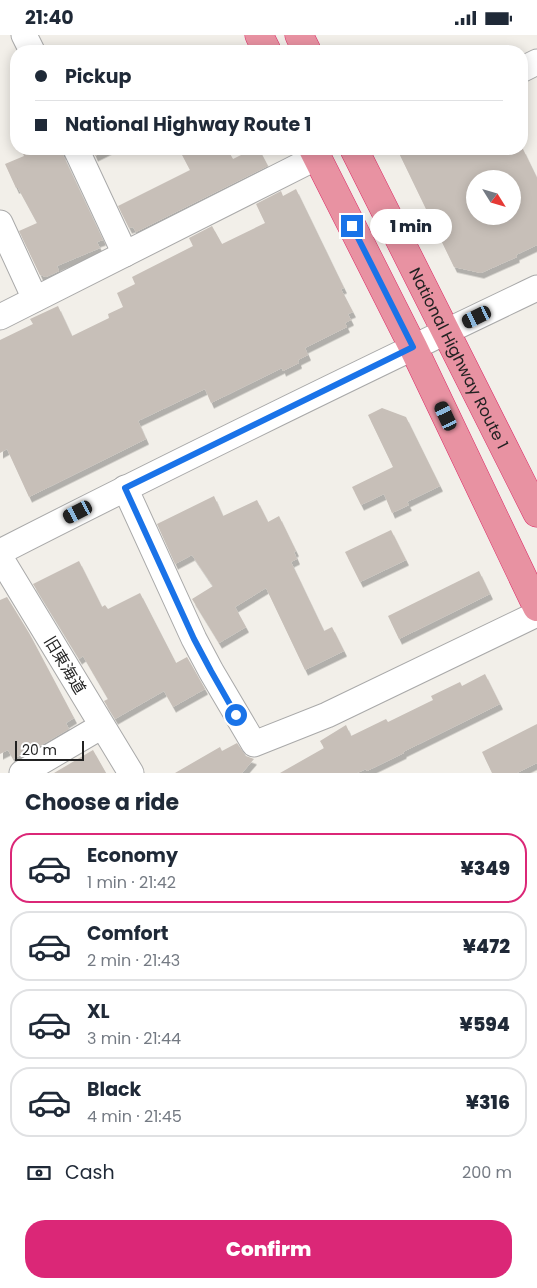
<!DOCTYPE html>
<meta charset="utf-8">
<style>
:root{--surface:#fff;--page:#f6f6f7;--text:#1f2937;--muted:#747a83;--line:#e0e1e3;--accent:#db2777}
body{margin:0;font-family:Poppins,"Noto Sans JP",sans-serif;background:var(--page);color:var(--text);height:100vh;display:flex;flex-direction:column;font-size:19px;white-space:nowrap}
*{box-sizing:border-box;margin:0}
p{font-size:16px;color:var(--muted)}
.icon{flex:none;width:28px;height:28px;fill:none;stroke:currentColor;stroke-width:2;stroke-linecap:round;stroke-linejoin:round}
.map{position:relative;height:738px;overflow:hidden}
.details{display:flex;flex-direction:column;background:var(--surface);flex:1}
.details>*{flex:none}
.banner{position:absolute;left:10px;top:10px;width:518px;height:110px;border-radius:20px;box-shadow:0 2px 12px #0003;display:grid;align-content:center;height:110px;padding:0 25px;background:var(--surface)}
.needle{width:32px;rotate:127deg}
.tools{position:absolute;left:466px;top:135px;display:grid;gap:10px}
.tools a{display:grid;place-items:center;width:55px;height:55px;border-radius:50%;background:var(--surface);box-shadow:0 2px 12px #0003;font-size:25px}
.scale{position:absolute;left:15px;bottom:12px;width:69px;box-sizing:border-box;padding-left:5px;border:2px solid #222;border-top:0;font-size:14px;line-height:18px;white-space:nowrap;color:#222;-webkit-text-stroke:4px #fff;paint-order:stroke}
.end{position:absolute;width:22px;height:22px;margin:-11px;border:6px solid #1a73e8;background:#fff;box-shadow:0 0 0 2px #fff}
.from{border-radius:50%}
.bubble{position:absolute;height:35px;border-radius:18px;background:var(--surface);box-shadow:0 2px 12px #0003;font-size:16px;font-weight:800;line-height:35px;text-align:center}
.car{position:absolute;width:15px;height:30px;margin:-15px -8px;border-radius:6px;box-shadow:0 0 4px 1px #0007;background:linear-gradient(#222 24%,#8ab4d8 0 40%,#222 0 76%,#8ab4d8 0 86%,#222 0)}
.banner b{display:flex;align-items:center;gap:18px;height:48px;font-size:19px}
.banner b+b{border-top:1px solid var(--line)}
.banner i{width:12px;height:12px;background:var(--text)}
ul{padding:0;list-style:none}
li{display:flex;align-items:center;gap:15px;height:70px;margin:0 10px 8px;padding:0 15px;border:2px solid var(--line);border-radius:20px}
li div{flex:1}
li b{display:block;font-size:19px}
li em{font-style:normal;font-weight:800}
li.on{border-color:var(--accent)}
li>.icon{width:45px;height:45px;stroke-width:1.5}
h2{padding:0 25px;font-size:22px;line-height:60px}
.pay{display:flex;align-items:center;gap:12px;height:55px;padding:0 25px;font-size:19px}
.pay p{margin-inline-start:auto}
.action{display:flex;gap:10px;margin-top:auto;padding:10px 25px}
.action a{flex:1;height:58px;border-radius:20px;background:var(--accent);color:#fff;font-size:20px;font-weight:800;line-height:58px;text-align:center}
.status{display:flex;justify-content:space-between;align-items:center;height:35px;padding:0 25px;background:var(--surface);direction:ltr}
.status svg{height:14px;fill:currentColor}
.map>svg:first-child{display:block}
</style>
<div class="status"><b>21:40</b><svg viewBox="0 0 49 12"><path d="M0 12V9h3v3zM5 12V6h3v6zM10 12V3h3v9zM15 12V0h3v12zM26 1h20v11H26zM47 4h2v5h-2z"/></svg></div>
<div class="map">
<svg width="537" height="738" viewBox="0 0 537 738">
<defs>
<filter id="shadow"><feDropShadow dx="3" dy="5.5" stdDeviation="0" flood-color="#0004"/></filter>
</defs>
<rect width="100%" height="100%" fill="#f2efe9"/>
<g fill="#c7bfb8" fill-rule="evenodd" filter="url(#shadow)">
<polygon points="21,114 62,114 63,120 103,205 97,207 100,213 57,231 59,236 46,242 40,240 19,196 37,188 18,153 16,153 5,129 24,121"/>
<polygon points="92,114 109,114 95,121"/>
<polygon points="179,114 227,114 233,124 253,114 259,114 268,131 136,197 133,192 129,193 118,171 190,135"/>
<path d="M397 114H523L537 143V210L516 220 517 222 481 238 454 232ZM475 144H512V181H475Z"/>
<polygon points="296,154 344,253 341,254 353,277 348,279 351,285 345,288 347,292 305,313 308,320 298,325 299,328 283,336 282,333 211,368 205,354 138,386 146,404 29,462 7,414 0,418 0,305 33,289 30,284 58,271 72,301 109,283 108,279 123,272 117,258 135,249 132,242 193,211 189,203 212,191 222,209 265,188 256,169 281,156 283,161"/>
<polygon points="382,373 406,382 440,451 407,467 409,470 392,478 384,459 361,470 352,452 393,432 368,380"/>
<polygon points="214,461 223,481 257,465 268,487 279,481 296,516 294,517 297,524 291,527 324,596 332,592 344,616 305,635 266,553 235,572 246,592 219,608 192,564 213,551 192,520 175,529 157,489"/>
<polygon points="391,495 406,525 360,547 345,517"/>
<polygon points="79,526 102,572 105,570 108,574 140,558 176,628 187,622 205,654 173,672 164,656 115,684 104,666 108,664 83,621 79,624 33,549"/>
<polygon points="479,536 490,559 399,604 388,581"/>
<polygon points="7,562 29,598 74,683 66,688 69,694 33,715 32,714 13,724 8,715 0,719 0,565"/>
<polygon points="485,639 500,669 403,717 404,718 367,736 366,734 357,738 280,738 324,713 320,706 346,690 351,701 386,684 388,687 433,665 431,661 460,647 462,651"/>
<polygon points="537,689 537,728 517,738 492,738 482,717"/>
<polygon points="237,708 246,721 254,724 242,738 175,738 220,712 222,716"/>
<polygon points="93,715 106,738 54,738"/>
</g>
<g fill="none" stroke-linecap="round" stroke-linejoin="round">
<defs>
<g id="minor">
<polyline points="24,0 32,16"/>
<polyline points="521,35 537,27"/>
<polyline points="76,114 125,219"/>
<polyline points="0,188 35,264"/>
<polyline points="0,282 317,122"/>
<polyline points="125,453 194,604 211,636 254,709 327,680 537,579"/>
<path d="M0 517C178 426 357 339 537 253"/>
<polyline points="0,522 131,738"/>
<polyline points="22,738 102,691"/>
</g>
<g id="highway">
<polyline points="259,0 267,16"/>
<polyline points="299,0 307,16"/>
<polyline points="313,114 413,312 537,572"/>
<path id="s1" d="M354 114 537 478"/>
</g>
</defs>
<use href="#minor" stroke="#a9a9a9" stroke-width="27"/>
<use href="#highway" stroke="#dc2a67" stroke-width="29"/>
<use href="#minor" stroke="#fff" stroke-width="25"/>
<use href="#highway" stroke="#e892a2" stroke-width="28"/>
</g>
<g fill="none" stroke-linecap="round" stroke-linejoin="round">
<polyline stroke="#1a73e8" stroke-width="6" points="236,680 211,636 194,604 125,453 413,312 352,191"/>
</g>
<g text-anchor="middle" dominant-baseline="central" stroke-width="4" stroke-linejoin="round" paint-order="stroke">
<g font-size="16" fill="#222" stroke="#fff">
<text stroke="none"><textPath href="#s1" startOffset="234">National Highway Route 1</textPath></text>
<text transform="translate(65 630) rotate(59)">旧東海道</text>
</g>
</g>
</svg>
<div class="tools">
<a><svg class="needle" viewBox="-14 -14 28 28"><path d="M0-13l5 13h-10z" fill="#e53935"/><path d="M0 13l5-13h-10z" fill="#747a83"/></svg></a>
</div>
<div class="scale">20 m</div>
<i class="end from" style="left:236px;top:680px"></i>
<i class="end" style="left:352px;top:191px"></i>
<div class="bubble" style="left:370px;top:174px;width:82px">1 min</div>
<i class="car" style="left:477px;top:282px;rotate:244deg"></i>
<i class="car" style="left:446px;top:381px;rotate:335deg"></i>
<i class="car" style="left:78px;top:477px;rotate:243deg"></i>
<div class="banner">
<b><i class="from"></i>Pickup</b>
<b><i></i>National Highway Route 1</b>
</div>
</div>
<section class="details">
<h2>Choose a ride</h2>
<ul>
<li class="on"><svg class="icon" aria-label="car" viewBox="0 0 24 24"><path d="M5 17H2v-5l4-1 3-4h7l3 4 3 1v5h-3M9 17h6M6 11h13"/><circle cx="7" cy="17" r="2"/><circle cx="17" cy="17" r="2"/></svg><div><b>Economy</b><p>1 min · 21:42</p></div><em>¥349</em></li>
<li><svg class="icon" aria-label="car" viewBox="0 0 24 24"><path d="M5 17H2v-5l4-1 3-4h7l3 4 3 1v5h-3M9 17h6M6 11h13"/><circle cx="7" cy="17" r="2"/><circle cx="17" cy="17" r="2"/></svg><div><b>Comfort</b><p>2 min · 21:43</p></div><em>¥472</em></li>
<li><svg class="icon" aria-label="car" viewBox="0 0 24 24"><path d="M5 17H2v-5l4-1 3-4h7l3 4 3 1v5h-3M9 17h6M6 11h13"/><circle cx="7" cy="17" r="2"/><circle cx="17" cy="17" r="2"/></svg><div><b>XL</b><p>3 min · 21:44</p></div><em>¥594</em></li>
<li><svg class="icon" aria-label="car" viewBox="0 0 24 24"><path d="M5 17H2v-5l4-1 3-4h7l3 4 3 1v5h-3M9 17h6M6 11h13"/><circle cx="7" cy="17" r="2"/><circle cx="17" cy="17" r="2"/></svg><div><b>Black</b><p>4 min · 21:45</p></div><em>¥316</em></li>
</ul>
<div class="pay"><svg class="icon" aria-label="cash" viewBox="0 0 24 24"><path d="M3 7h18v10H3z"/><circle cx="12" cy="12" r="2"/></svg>Cash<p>200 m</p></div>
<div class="action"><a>Confirm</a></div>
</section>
